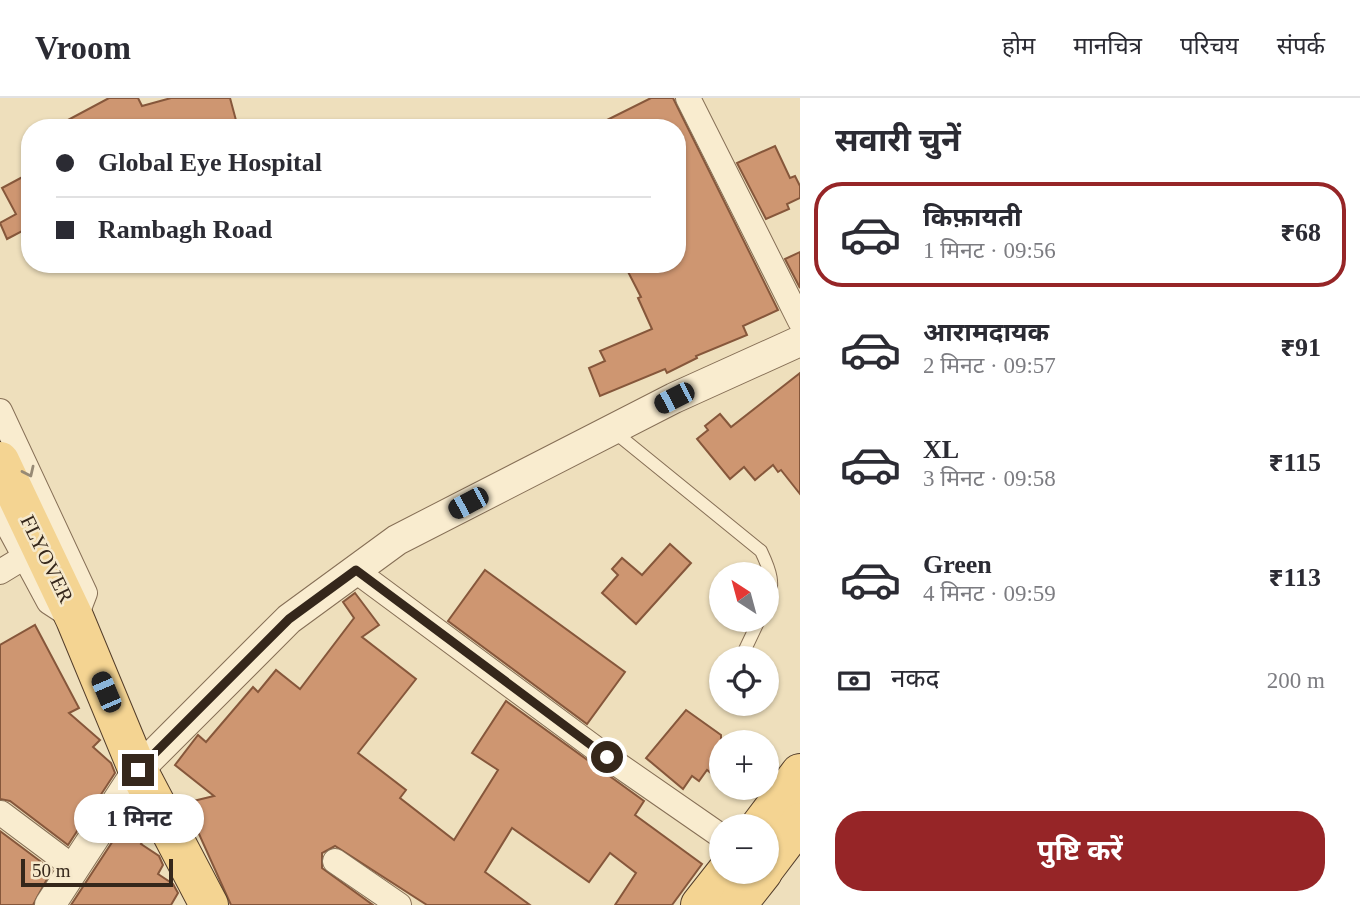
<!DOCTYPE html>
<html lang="hi">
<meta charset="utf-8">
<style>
:root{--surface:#fff;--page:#f2f2f3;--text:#2b2b33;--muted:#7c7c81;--line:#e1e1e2;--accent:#962527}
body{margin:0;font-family:"Times New Roman","Noto Sans Devanagari",serif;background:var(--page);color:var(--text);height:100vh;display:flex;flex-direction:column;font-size:26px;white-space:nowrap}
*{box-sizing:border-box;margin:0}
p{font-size:23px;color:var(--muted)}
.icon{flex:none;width:38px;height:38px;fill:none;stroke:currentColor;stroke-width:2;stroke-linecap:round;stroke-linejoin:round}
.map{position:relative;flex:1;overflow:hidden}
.sheet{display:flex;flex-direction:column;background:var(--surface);width:560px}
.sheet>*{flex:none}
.hud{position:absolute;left:21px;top:21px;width:665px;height:154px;border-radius:28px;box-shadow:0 2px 5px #0004;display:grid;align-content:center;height:154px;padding:0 35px;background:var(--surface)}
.needle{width:46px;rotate:324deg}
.controls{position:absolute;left:709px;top:464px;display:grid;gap:14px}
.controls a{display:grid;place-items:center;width:70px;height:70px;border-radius:50%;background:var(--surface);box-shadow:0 2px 5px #0004;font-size:35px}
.scale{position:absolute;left:21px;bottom:18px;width:152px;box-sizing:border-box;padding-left:7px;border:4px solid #35271b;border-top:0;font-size:19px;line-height:24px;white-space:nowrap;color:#35271b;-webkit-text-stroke:5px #f6e9cc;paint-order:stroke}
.end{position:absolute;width:32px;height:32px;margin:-16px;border:9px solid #35271b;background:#fff;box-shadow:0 0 0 4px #fff}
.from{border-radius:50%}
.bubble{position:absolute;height:49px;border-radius:24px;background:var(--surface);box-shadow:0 2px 5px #0004;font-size:23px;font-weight:700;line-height:49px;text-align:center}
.car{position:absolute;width:21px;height:42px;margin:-21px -10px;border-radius:9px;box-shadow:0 0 5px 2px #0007;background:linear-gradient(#222 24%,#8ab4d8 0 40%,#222 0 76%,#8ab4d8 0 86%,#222 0)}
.hud b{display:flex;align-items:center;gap:24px;height:66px;font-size:26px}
.hud b+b{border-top:2px solid var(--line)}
.hud i{width:18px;height:18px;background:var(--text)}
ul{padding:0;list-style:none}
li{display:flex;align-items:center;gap:21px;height:105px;margin:0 14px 10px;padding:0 21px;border:4px solid transparent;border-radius:28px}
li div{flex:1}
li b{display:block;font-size:26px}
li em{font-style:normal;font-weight:700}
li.current{border-color:var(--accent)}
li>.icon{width:63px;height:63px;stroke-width:1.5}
h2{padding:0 35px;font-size:32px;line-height:84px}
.pay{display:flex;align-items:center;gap:18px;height:77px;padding:0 35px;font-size:26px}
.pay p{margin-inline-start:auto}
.primary-button{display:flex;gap:14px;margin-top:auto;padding:14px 35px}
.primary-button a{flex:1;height:80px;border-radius:28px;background:var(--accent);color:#fff;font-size:28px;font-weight:700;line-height:80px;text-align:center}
header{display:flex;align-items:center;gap:42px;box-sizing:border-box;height:98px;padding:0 35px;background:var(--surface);border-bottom:2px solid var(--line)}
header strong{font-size:33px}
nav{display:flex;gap:38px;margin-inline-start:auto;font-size:24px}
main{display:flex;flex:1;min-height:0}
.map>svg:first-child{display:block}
</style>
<header>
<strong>Vroom</strong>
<nav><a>होम</a><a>मानचित्र</a><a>परिचय</a><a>संपर्क</a></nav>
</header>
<main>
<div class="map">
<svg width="800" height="807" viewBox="0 0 800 807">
<rect width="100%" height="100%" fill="#eedfbc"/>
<g fill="#ce9671" stroke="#86573b" stroke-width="2">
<polygon points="109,0 138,0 142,8 171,0 230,0 237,26 224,30 53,30"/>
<polygon points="651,0 673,0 778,212 743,228 747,237 696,258 697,260 667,275 665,271 600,298 589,270 605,263 600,253 652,231 638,200 641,199 624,166 677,166 677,30 591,30"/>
<polygon points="775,48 790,80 795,78 800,88 800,100 787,106 789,111 766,121 737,65"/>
<polygon points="30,75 30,142 24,132 7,141 0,125 16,116 2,90"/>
<polygon points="800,154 800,190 785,161"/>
<polygon points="800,275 800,396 781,372 778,374 773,367 755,382 744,369 730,381 697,341 708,332 705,328 720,316 731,329"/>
<polygon points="670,446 691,465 636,526 602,495 618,477 612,471 622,460 642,477"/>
<polygon points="485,472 625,574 587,626 448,523"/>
<polygon points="355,495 379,527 362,539 416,581 358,655 406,692 400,700 454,742 498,672 472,655 506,603 644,703 635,717 702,766 672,807 615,807 636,775 610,755 589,784 512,730 485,774 530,807 427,807 335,748 322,755 322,770 373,807 231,807 185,705 214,698 175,667 198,637 206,644 253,589 258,594 276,572 300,591 354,520 343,504"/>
<polygon points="35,527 79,610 69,615 100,642 93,649 111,665 115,675 68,747 10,703 0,701 0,547"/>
<polygon points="686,612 721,637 721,683 707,672 699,683 692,678 683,691 646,660"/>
<polygon points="126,723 147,737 141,746 159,758 163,767 158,776 173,786 178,795 171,807 71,807"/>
<polygon points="0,733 52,772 33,807 0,807"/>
</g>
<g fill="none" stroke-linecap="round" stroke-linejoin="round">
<defs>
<g id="service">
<path d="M612 332 761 453C770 472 776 487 766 507"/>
<polyline points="741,560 759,522"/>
</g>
<g id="minor">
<polyline points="688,0 800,223"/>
<polyline points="0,313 85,495 75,521 49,504 0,413"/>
<polyline points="356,473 607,659 721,738"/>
<polyline points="0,474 23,460"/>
<polyline points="1,715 73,769"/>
<polyline points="335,763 399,807"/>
</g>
<polyline id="tertiary" points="50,807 138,672 289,521 397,442 674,300 800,243"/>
<g id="primary">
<polyline points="0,363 75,521 136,668 209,807"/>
<polyline points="760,728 800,675"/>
<polyline points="766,769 800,724"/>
<polyline points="700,807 726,774"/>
<polyline points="737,807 763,774"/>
</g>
</defs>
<use href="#service" stroke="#866f56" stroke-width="14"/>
<use href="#minor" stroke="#866f56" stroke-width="26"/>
<use href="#tertiary" stroke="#866f56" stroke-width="32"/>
<use href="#primary" stroke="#533d2a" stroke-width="40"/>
<use href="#service" stroke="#f9eccf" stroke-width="12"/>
<use href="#minor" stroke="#f9eccf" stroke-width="24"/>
<use href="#tertiary" stroke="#f9eccf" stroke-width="30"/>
<use href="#primary" stroke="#f4d492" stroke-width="38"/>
</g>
<defs><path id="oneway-chevron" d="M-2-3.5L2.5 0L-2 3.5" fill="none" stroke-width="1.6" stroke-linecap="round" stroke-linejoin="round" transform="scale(1.75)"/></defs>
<use stroke="#978a75" href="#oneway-chevron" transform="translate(29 374) rotate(65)"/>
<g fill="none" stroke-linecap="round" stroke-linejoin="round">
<polyline stroke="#35271b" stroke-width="9" points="138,672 289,521 356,472 607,659"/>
</g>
<g text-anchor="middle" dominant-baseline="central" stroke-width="5" stroke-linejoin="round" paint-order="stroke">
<g font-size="21" fill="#35271b" stroke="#f6e9cc">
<text transform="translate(47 461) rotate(64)">FLYOVER</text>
</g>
</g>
</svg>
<div class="controls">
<a><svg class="needle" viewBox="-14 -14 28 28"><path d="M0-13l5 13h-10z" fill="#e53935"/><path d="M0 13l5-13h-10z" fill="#7c7c81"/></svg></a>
<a><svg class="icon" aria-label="locate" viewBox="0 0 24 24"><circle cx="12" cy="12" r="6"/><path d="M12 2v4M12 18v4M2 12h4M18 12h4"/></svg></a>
<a>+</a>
<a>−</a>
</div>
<div class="scale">50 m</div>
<i class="end from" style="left:607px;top:659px"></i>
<i class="end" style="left:138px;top:672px"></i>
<div class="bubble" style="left:74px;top:696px;width:130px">1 मिनट</div>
<i class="car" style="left:674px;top:300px;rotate:243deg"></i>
<i class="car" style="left:468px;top:405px;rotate:242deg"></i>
<i class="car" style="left:106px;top:594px;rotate:337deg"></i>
<div class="hud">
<b><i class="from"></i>Global Eye Hospital</b>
<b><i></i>Rambagh Road</b>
</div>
</div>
<section class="sheet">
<h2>सवारी चुनें</h2>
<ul>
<li class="current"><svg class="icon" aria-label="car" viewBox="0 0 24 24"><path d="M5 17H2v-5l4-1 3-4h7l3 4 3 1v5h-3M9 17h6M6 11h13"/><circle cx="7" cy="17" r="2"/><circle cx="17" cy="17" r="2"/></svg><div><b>किफ़ायती</b><p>1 मिनट · 09:56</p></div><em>₹68</em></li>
<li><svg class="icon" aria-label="car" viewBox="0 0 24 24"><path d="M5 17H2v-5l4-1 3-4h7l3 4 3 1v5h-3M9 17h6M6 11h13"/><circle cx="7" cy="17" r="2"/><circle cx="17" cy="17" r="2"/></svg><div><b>आरामदायक</b><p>2 मिनट · 09:57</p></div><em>₹91</em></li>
<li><svg class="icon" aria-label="car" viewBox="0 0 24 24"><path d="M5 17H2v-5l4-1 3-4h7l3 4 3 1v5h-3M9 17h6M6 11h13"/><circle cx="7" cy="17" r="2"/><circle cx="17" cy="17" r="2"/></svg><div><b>XL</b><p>3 मिनट · 09:58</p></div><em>₹115</em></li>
<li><svg class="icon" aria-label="car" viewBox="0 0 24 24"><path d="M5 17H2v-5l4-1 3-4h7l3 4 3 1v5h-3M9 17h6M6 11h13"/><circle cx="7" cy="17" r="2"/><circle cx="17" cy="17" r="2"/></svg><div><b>Green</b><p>4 मिनट · 09:59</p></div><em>₹113</em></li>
</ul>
<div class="pay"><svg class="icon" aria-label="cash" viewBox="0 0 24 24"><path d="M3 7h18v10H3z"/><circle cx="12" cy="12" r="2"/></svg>नकद<p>200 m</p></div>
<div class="primary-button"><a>पुष्टि करें</a></div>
</section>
</main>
